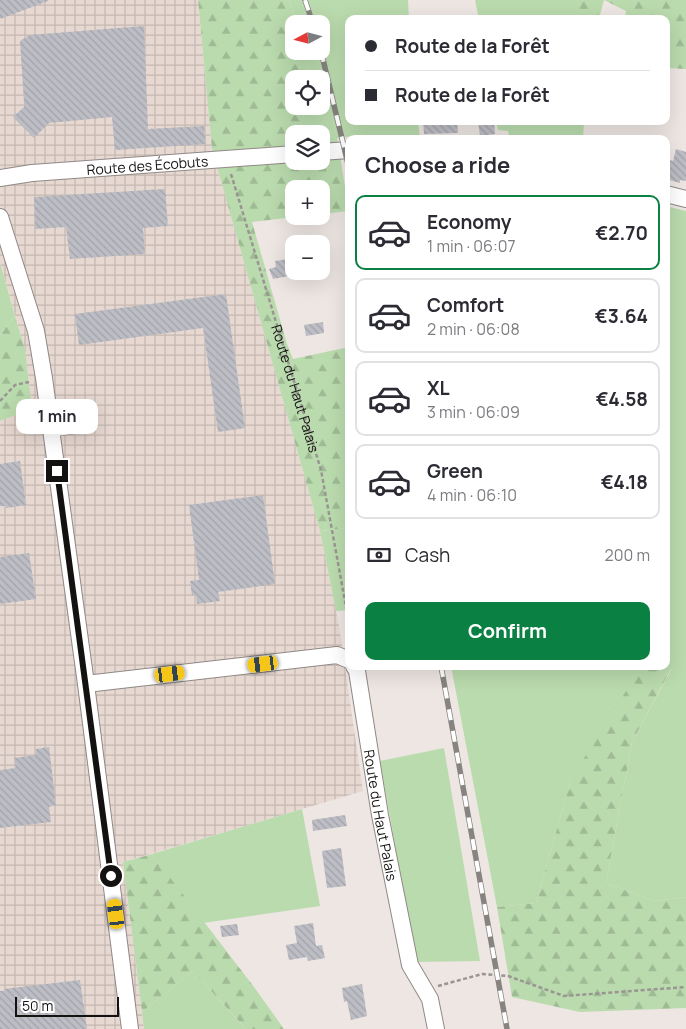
<!DOCTYPE html>
<meta charset="utf-8">
<style>
:root{--surface:#fff;--page:#f2f2f3;--text:#2b2b33;--muted:#7c7c81;--line:#e1e1e2;--accent:#0b8043}
body{margin:0;font-family:Manrope,sans-serif;background:var(--page);color:var(--text);height:100vh;display:flex;flex-direction:column;font-size:19px;white-space:nowrap}
*{box-sizing:border-box;margin:0}
p{font-size:16px;color:var(--muted)}
.icon{flex:none;width:28px;height:28px;fill:none;stroke:currentColor;stroke-width:2;stroke-linecap:round;stroke-linejoin:round}
.map{position:relative;flex:1;overflow:hidden}
.drawer{position:absolute;left:345px;top:135px;width:325px;height:535px;display:flex;flex-direction:column;background:var(--surface);border-radius:10px;box-shadow:0 5px 20px #0002}
.drawer>*{flex:none}
.banner{position:absolute;left:345px;top:15px;width:325px;height:110px;border-radius:10px;box-shadow:0 5px 20px #0002;display:grid;align-content:center;height:110px;padding:0 20px;background:var(--surface)}
.needle{width:32px;rotate:263deg}
.controls{position:absolute;left:285px;top:15px;display:grid;gap:10px}
.controls a{display:grid;place-items:center;width:45px;height:45px;border-radius:10px;background:var(--surface);box-shadow:0 5px 20px #0002;font-size:25px}
.scale{position:absolute;left:15px;bottom:12px;width:104px;box-sizing:border-box;padding-left:5px;border:2px solid #141211;border-top:0;font-size:14px;line-height:18px;white-space:nowrap;color:#141211;-webkit-text-stroke:4px #fff;paint-order:stroke}
.end{position:absolute;width:22px;height:22px;margin:-11px;border:6px solid #141211;background:#fff;box-shadow:0 0 0 2px #fff}
.from{border-radius:50%}
.bubble{position:absolute;height:35px;border-radius:10px;background:var(--surface);box-shadow:0 5px 20px #0002;font-size:16px;font-weight:700;line-height:35px;text-align:center}
.car{position:absolute;width:15px;height:30px;margin:-15px -8px;border-radius:6px;box-shadow:0 0 4px 1px #0007;background:linear-gradient(#f5c518 24%,#345 0 40%,#f5c518 0 76%,#345 0 86%,#f5c518 0)}
.banner b{display:flex;align-items:center;gap:18px;height:48px;font-size:19px}
.banner b+b{border-top:1px solid var(--line)}
.banner i{width:12px;height:12px;background:var(--text)}
ul{padding:0;list-style:none}
li{display:flex;align-items:center;gap:15px;height:75px;margin:0 10px 8px;padding:0 10px;border:2px solid var(--line);border-radius:10px}
li div{flex:1}
li b{display:block;font-size:19px}
li em{font-style:normal;font-weight:700}
li.on{border-color:var(--accent)}
li>.icon{width:45px;height:45px;stroke-width:1.5}
h2{padding:0 20px;font-size:22px;line-height:60px}
.pay{display:flex;align-items:center;gap:12px;height:55px;padding:0 20px;font-size:19px}
.pay p{margin-inline-start:auto}
.primary-button{display:flex;gap:10px;margin-top:auto;padding:10px 20px}
.primary-button a{flex:1;height:58px;border-radius:10px;background:var(--accent);color:#fff;font-size:20px;font-weight:700;line-height:58px;text-align:center}
.map>svg:first-child{display:block}
</style>
<div class="map">
<svg width="686" height="1029" viewBox="0 0 686 1029">
<defs>
<pattern id="industrial-grid" width="8" height="8" patternUnits="userSpaceOnUse" patternTransform="scale(1.25)"><rect width="8" height="8" fill="#e7d8d1"/><path d="M0 4h8M4 0v8" fill="none" stroke="#c5b8b2"/></pattern>
<pattern id="forest-firs" width="22" height="20" patternUnits="userSpaceOnUse" patternTransform="scale(1.25)"><rect width="22" height="20" fill="#badbae"/><path d="M5 1l3.5 6h-7zM16 11l3.5 6h-7z" fill="#9fbb95"/></pattern>
<pattern id="building-back-hatch" width="6" height="6" patternUnits="userSpaceOnUse" patternTransform="scale(1.25)"><rect width="6" height="6" fill="#bdbec5"/><path d="M-1 5l2 2M0 0l6 6M5-1l2 2" fill="none" stroke="#a2a2a8"/></pattern>
</defs>
<rect width="100%" height="100%" fill="#ede6e2"/>
<polygon fill="url(#industrial-grid)" points="0,0 198,0 212,149 320,531 339,626 363,791 123,862 144,1029 0,1029 0,421 32,409 25,349 0,263"/>
<g fill="#badbae">
<polygon points="289,0 408,0 409,19 349,19 349,121 418,121 420,139 353,139 352,136 321,141 321,134 299,134 306,106 321,106 321,79 311,79 304,51 321,51 321,24 297,24"/>
<polygon points="475,0 578,0 578,19 479,19"/>
<polygon points="496,121 584,121 583,139 510,139 508,131 498,130"/>
<polygon points="666,206 686,211 686,897 655,901 606,883 632,742 672,668 571,779 536,903 497,907 451,666 666,666"/>
<polygon points="0,263 15,316 0,335"/>
<polygon points="349,528 349,610 336,611 320,531"/>
<polygon points="444,748 480,961 416,962 380,761"/>
<polygon points="302,809 320,906 203,923 152,854"/>
<polygon points="193,971 243,1026 246,1029 144,1029 142,1012"/>
</g>
<g fill="url(#forest-firs)">
<polygon points="198,0 289,0 297,24 294,24 294,51 304,51 311,79 294,79 294,106 306,106 299,134 294,134 294,161 321,161 321,141 337,138 349,211 321,214 321,189 294,189 294,216 303,216 252,222 287,344 293,359 349,347 349,528 320,531 212,149"/>
<polygon points="578,0 686,0 686,69 666,68 666,19 625,19 626,11 604,0 599,19 578,19"/>
<polygon points="15,316 25,349 32,409 0,421 0,335"/>
<polygon points="641,667 672,667 632,742 606,883 655,901 686,897 686,1008 580,1012 512,997 497,907 536,903 571,779"/>
<polygon points="152,854 254,987 284,1029 246,1029 193,971 142,1012 123,862"/>
</g>
<g fill="url(#building-back-hatch)">
<polygon points="0,0 48,0 48,1 0,19"/>
<polygon points="144,26 148,129 204,126 206,144 115,150 112,117 49,123 34,138 13,117 24,107 24,102 20,41 30,35"/>
<polygon points="423,121 457,121 458,133 424,134"/>
<polygon points="478,121 494,121 495,134 480,136"/>
<polygon points="676,149 686,152 686,181 680,180 680,183 666,179 666,159 673,161"/>
<polygon points="165,189 168,226 143,228 145,254 70,259 66,227 35,229 34,197"/>
<polygon points="294,258 294,275 273,279 269,269 276,267 275,261"/>
<polygon points="226,294 245,428 218,432 203,328 79,345 75,314"/>
<polygon points="323,322 324,333 306,336 304,325"/>
<polygon points="20,461 26,505 6,508 6,506 0,506 0,464"/>
<polygon points="263,495 275,584 218,592 220,601 197,604 196,595 192,596 190,581 199,580 189,505"/>
<polygon points="29,553 36,599 0,604 0,557"/>
<polygon points="49,747 56,805 49,807 51,822 0,828 0,770 16,768 14,758 36,755 36,749"/>
<polygon points="345,815 347,826 313,831 312,820"/>
<polygon points="341,848 346,886 327,888 322,851"/>
<polygon points="313,923 316,946 322,945 325,958 308,961 307,957 289,960 286,945 297,943 294,926"/>
<polygon points="237,924 239,935 222,937 220,926"/>
<polygon points="80,980 87,1029 0,1029 0,991 4,991 4,989"/>
<polygon points="362,984 367,1016 351,1020 347,1001 344,1002 342,988"/>
</g>
<g fill="none" stroke-linecap="round" stroke-linejoin="round">
<defs>
<polyline id="lane" points="52,432 90,427"/>
<g id="street">
<polyline points="321,152 349,150"/>
<path id="s2" d="M0 178 32 173 294 154"/>
<polyline points="666,194 686,199"/>
<polyline points="0,217 36,331 44,378 86,684 130,1029"/>
<path id="s3" d="M354 666 357 671 380 815 410 965 430 999 436 1029"/>
<polyline points="86,684 337,655 349,660"/>
</g>
</defs>
<use href="#lane" stroke="#908986" stroke-width="10"/>
<use href="#street" stroke="#908986" stroke-width="18"/>
<g stroke="#9a9592" stroke-width="2.5" stroke-dasharray="4 2.5" stroke-linecap="butt">
<path id="s1" d="M231 174 321 470 349 623"/>
<polyline points="0,401 15,385 29,382"/>
<polyline points="438,986 482,974 508,976 564,996 686,987"/>
</g>
<use href="#lane" stroke="#fff" stroke-width="9"/>
<use href="#street" stroke="#fff" stroke-width="16"/>
<defs>
<g id="rail">
<polyline points="305,0 313,24"/>
<polyline points="321,51 349,168"/>
<polyline points="441,666 507,1029"/>
</g>
</defs>
<use href="#rail" stroke="#878380" stroke-width="5.5"/>
<use href="#rail" stroke="#fff" stroke-width="4" stroke-dasharray="11" stroke-linecap="butt"/>
</g>
<g fill="none" stroke-linecap="round" stroke-linejoin="round">
<polyline stroke="#141211" stroke-width="6" points="57,471 111,876"/>
</g>
<g text-anchor="middle" dominant-baseline="central" stroke-width="4" stroke-linejoin="round" paint-order="stroke">
<g font-size="14" fill="#141211" stroke="#fff">
<text stroke="none"><textPath href="#s2" startOffset="148">Route des Écobuts</textPath></text>
<text stroke="none"><textPath href="#s1" startOffset="224">Route du Haut Palais</textPath></text>
<text stroke="none"><textPath href="#s3" startOffset="152">Route du Haut Palais</textPath></text>
</g>
</g>
</svg>
<div class="controls">
<a><svg class="needle" viewBox="-14 -14 28 28"><path d="M0-13l5 13h-10z" fill="#e53935"/><path d="M0 13l5-13h-10z" fill="#7c7c81"/></svg></a>
<a><svg class="icon" aria-label="locate" viewBox="0 0 24 24"><circle cx="12" cy="12" r="6"/><path d="M12 2v4M12 18v4M2 12h4M18 12h4"/></svg></a>
<a><svg class="icon" aria-label="layers" viewBox="0 0 24 24"><path d="M12 4l9 5-9 5-9-5zM3 14l9 5 9-5"/></svg></a>
<a>+</a>
<a>−</a>
</div>
<div class="scale">50 m</div>
<i class="end from" style="left:111px;top:876px"></i>
<i class="end" style="left:57px;top:471px"></i>
<div class="bubble" style="left:16px;top:399px;width:82px">1 min</div>
<i class="car" style="left:263px;top:664px;rotate:263deg"></i>
<i class="car" style="left:170px;top:674px;rotate:83deg"></i>
<i class="car" style="left:116px;top:914px;rotate:353deg"></i>
<div class="banner">
<b><i class="from"></i>Route de la Forêt</b>
<b><i></i>Route de la Forêt</b>
</div>
<section class="drawer">
<h2>Choose a ride</h2>
<ul>
<li class="on"><svg class="icon" aria-label="car" viewBox="0 0 24 24"><path d="M5 17H2v-5l4-1 3-4h7l3 4 3 1v5h-3M9 17h6M6 11h13"/><circle cx="7" cy="17" r="2"/><circle cx="17" cy="17" r="2"/></svg><div><b>Economy</b><p>1 min · 06:07</p></div><em>€2.70</em></li>
<li><svg class="icon" aria-label="car" viewBox="0 0 24 24"><path d="M5 17H2v-5l4-1 3-4h7l3 4 3 1v5h-3M9 17h6M6 11h13"/><circle cx="7" cy="17" r="2"/><circle cx="17" cy="17" r="2"/></svg><div><b>Comfort</b><p>2 min · 06:08</p></div><em>€3.64</em></li>
<li><svg class="icon" aria-label="car" viewBox="0 0 24 24"><path d="M5 17H2v-5l4-1 3-4h7l3 4 3 1v5h-3M9 17h6M6 11h13"/><circle cx="7" cy="17" r="2"/><circle cx="17" cy="17" r="2"/></svg><div><b>XL</b><p>3 min · 06:09</p></div><em>€4.58</em></li>
<li><svg class="icon" aria-label="car" viewBox="0 0 24 24"><path d="M5 17H2v-5l4-1 3-4h7l3 4 3 1v5h-3M9 17h6M6 11h13"/><circle cx="7" cy="17" r="2"/><circle cx="17" cy="17" r="2"/></svg><div><b>Green</b><p>4 min · 06:10</p></div><em>€4.18</em></li>
</ul>
<div class="pay"><svg class="icon" aria-label="cash" viewBox="0 0 24 24"><path d="M3 7h18v10H3z"/><circle cx="12" cy="12" r="2"/></svg>Cash<p>200 m</p></div>
<div class="primary-button"><a>Confirm</a></div>
</section>
</div>
